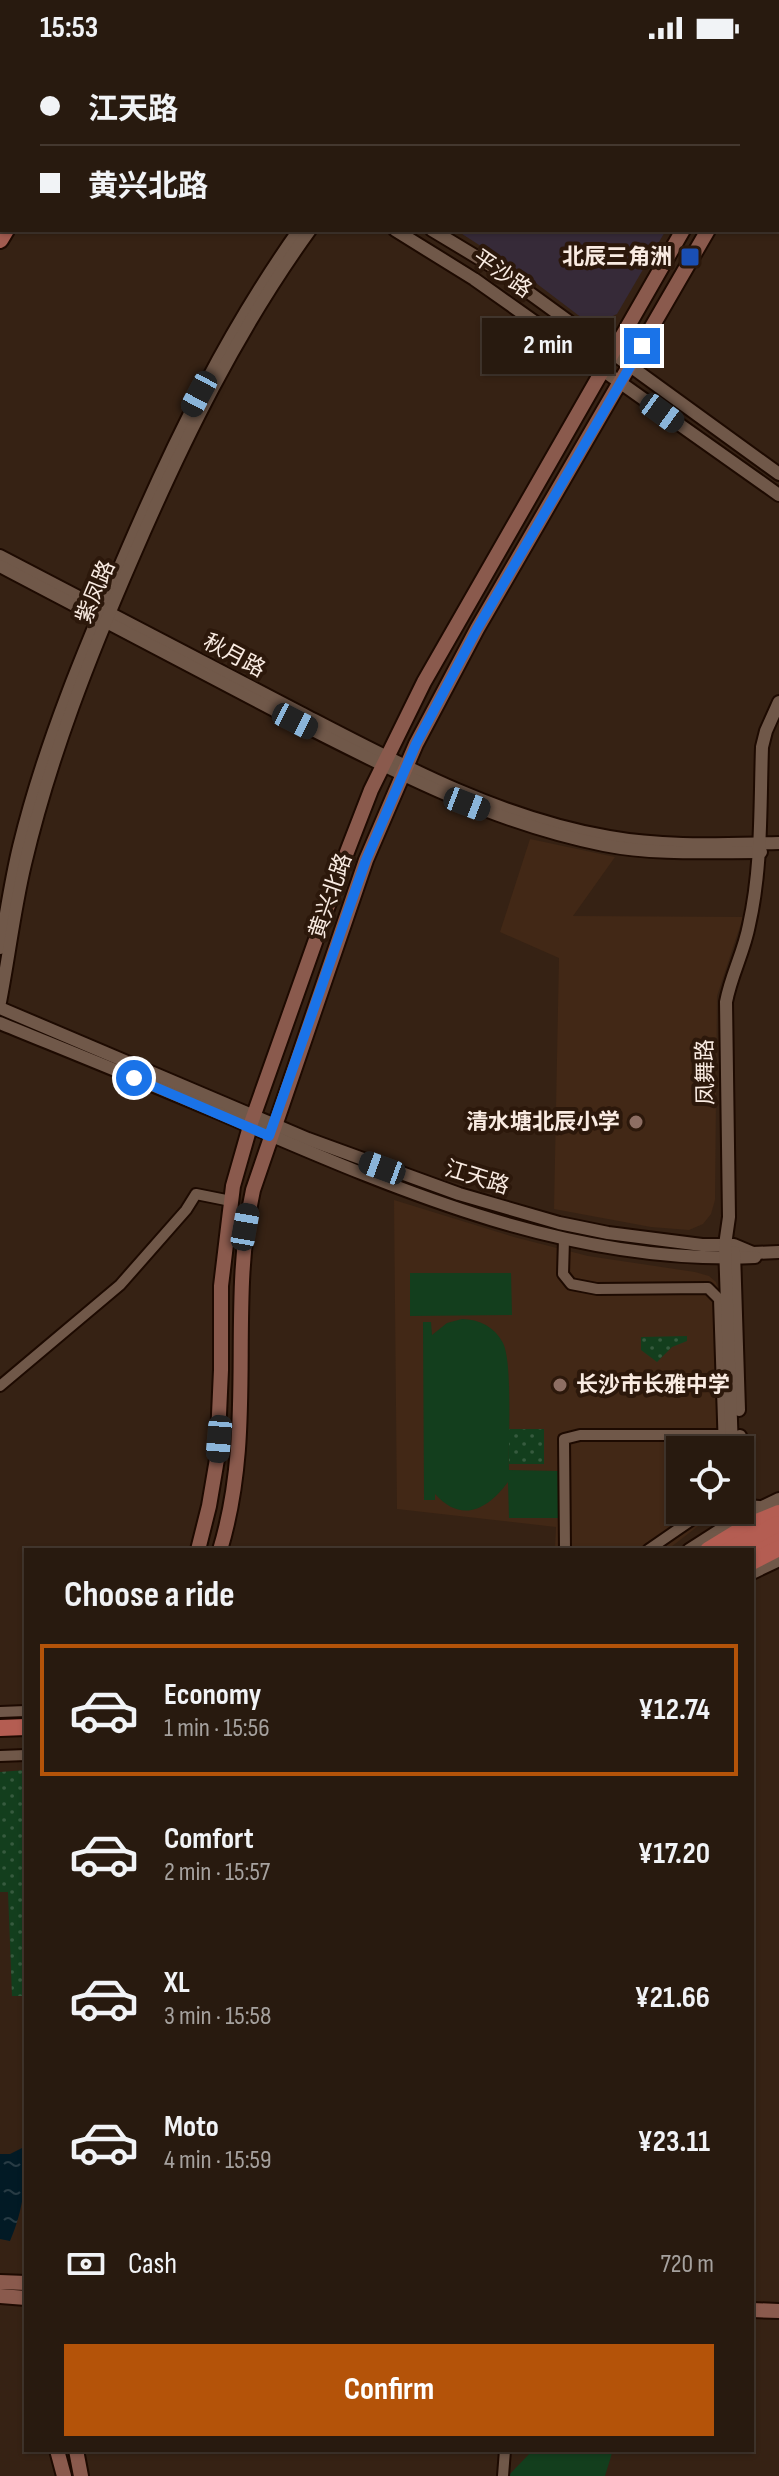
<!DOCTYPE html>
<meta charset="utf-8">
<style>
:root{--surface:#281a0f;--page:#34271d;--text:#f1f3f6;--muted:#a5a19e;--line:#44382f;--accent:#b45309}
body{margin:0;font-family:"Sofia Sans Condensed","Noto Sans SC",sans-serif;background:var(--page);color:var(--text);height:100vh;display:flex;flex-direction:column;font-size:30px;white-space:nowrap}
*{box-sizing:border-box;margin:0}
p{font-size:26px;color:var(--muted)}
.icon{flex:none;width:44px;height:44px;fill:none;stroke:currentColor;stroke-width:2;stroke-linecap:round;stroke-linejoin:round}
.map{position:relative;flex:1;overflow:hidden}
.details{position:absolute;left:24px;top:1492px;width:730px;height:904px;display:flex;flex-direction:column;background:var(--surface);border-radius:0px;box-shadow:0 2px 6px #0004,0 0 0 2px var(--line)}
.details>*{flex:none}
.guide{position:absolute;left:0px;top:0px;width:780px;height:176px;box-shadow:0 2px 6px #0004,0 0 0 2px var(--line);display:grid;align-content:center;height:176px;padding:0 40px;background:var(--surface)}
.buttons{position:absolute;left:666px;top:1380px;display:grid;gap:16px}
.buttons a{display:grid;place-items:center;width:88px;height:88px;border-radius:0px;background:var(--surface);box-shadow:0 2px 6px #0004,0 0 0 2px var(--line);font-size:40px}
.end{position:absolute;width:36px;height:36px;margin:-18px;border:10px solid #1a73e8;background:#fff;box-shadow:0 0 0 4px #fff}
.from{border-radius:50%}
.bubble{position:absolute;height:56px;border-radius:0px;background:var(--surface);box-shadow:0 2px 6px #0004,0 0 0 2px var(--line);font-size:26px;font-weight:700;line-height:56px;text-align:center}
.car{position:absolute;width:24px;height:48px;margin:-24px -12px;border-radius:10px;box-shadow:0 0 6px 2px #0007;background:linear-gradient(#222 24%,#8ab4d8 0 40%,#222 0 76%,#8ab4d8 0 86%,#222 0)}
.guide b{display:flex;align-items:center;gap:28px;height:76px;font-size:30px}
.guide b+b{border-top:2px solid var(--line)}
.guide i{width:20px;height:20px;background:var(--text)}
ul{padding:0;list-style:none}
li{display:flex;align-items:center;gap:24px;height:132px;margin:0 16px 12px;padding:0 24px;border:4px solid transparent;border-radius:0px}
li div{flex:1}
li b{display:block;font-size:30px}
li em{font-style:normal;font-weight:700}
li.current{border-color:var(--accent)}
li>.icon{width:72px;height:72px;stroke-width:1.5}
h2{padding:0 40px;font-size:36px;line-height:96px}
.pay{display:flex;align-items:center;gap:20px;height:88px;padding:0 40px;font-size:30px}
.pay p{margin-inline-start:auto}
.action{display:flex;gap:16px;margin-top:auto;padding:16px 40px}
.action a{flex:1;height:92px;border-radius:0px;background:var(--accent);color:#fff;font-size:32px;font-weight:700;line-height:92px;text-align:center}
.status{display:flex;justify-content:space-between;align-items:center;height:56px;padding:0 40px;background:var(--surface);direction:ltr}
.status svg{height:22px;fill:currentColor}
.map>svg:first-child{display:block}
</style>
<div class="status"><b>15:53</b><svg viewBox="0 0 49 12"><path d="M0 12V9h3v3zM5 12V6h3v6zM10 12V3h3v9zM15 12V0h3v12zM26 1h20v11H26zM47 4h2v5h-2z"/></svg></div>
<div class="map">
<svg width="779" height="2420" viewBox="0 0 779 2420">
<defs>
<pattern id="park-dots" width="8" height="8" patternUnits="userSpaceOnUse" patternTransform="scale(2)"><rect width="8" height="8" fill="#133e1d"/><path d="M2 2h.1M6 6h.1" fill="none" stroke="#365a3e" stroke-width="1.8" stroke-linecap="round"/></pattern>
<pattern id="water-ripples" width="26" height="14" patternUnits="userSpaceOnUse" patternTransform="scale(2)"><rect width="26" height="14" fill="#021a25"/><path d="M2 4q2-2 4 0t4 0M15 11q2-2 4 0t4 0" fill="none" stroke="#283b44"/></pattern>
</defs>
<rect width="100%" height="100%" fill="#362214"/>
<polygon fill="#362a38" points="456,174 666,174 617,258 600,266 588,265 578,259 524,218"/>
<g fill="#422816">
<polygon points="530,783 615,801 573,860 743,861 717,940 715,1144 711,1158 703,1168 689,1174 651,1171 554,1153 559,902 500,876"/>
<polygon points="394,1144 514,1181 588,1200 695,1216 709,1220 716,1226 719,1236 726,1394 680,1394 680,1454 719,1454 667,1494 555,1494 556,1471 397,1453"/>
</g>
<g fill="#133e1d">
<polygon points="410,1217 511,1217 512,1259 410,1260"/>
<path d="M462 1263C479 1263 495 1271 503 1287 513 1307 508 1388 509 1414L558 1415 559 1462H509L508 1426C488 1453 462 1468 435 1438V1444H424L423 1266H431L432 1279 447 1267Z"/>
<polygon points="533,2394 613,2394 605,2420 508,2420"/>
</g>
<g fill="url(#park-dots)">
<polygon points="687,1280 687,1285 672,1291 657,1306 641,1294 641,1281"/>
<rect x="509" y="1373" width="35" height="35"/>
<polygon points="26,1714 26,1940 12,1940 8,1836 0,1836 0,1716"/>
</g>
<path fill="url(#water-ripples)" d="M26 2090C26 2125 24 2153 10 2185L0 2183V2098H10Z"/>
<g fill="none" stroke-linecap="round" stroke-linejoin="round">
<g stroke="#534033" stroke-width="16" stroke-dasharray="16 8" stroke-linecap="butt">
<polyline points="63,2 64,0"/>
<polyline points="81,2 82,0"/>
</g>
<defs>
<g id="minor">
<polyline points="564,1183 563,1218 571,1228 597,1233 708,1232 719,1243 724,1394"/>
<polyline points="0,1330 120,1229 186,1154 196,1138 231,1145"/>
<polyline points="565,1494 564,1383 580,1379 724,1379"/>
<polyline points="648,1494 706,1454"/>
<polyline points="0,1656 26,1655"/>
<polyline points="0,1700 26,1699"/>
<polyline points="503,2420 505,2394"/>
</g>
<g id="tertiary">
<polyline points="605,0 608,2"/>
<polyline points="651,0 655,2"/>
<polyline points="432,2 433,0"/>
<polyline points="443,2 444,0"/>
<polyline points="0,8 2,10"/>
<polyline points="0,21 2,22"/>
<polyline points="778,80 779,80"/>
<polyline points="395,174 474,223 779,439"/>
<polyline points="432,174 495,212 779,418"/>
<path d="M0 500C101 552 200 605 301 657 399 708 499 762 609 781 664 791 723 788 779 787"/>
<path d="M0 510C99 561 197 614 295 665 395 716 493 767 604 789 654 799 709 796 761 796"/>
<path d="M0 892C6 859 11 824 19 791 44 688 85 591 127 494 175 382 228 274 299 174"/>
<path d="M0 946C9 900 14 854 25 808 50 702 90 600 134 499 183 386 237 275 310 174"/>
<polyline points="0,952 308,1083 459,1138 559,1167 608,1177 702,1189 734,1189 753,1197 779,1196"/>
<path d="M0 967C71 996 143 1025 214 1055 387 1129 561 1209 755 1201"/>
<polyline points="734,1196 739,1354"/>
<polyline points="740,1380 743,1446 747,1450 759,1451"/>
<path d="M732 1394 725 1189 729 1161 726 946C731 919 744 896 749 869 762 812 760 750 762 691L766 675 779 646"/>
<polyline points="689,1494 739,1462 779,1443"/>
<polyline points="752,1517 779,1504"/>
</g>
<g id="secondary">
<polyline points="778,16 779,14"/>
<polyline points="778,57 779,56"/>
<polyline points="198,1494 209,1450 217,1403 221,1314 221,1230 233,1130 251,1067 347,796 371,734 424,626 683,174"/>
<path d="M220 1494C257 1372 227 1254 253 1134L366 804 416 688 477 573 708 174"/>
<polyline points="0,2226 26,2227"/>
<polyline points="0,2240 26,2242"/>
<polyline points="752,2254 779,2255"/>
<polyline points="57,2394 64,2420"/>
<polyline points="76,2394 81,2420"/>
</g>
<g id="primary">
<polyline points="47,2 48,0"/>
<polyline points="98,2 99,0"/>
<polyline points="0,88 2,84"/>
<polyline points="0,119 2,116"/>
<polyline points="0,151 2,147"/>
<polyline points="0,184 6,174"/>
</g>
<g id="trunk">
<polyline points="752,1493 779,1480"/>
<polyline points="708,1494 749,1469 779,1457"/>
<polyline points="729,1494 777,1468"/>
<polyline points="752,1506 779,1492"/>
<polyline points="0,1672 26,1671"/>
</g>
</defs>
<use href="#minor" stroke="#1d0a01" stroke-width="14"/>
<use href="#tertiary" stroke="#1d0a01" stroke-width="16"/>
<use href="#secondary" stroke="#1d0a01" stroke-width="18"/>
<use href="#primary" stroke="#1d0a01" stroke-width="20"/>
<use href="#trunk" stroke="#1d0a01" stroke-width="20"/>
<use href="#minor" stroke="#705849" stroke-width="10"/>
<use href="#tertiary" stroke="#705849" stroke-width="12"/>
<use href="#secondary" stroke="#8a5a4d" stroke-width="14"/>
<use href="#primary" stroke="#a35c50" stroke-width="16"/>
<use href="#trunk" stroke="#b45d52" stroke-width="16"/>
</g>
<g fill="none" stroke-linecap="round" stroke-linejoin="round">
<polyline stroke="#1a73e8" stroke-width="10" points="134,1022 269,1080 366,804 416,688 477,573 642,290"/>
</g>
<rect fill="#1a4fb4" stroke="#2c180b" stroke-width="3" x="680" y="191" width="20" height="20" rx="4"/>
<g fill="#8d6e63" stroke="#2c180b" stroke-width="3">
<circle cx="636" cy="1066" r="8"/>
<circle cx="560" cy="1329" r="8"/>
</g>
<g text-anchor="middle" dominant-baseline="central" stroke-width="8" stroke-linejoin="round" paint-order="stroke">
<g font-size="22" font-weight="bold" fill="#f9ebe2" stroke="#2c180b" text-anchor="end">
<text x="672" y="201">北辰三角洲</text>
<text x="620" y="1066">清水塘北辰小学</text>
<text x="576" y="1329" text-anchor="start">长沙市长雅中学</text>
</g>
<g font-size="22" fill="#f9ebe2" stroke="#2c180b">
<text transform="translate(502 218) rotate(35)">平沙路</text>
<text transform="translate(96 536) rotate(-67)">紫凤路</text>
<text transform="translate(234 600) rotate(28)">秋月路</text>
<text transform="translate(331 840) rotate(-71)">黄兴北路</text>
<text transform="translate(706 1016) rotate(-91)">凤舞路</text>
<text transform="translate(477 1122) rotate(17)">江天路</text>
</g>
</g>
</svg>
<div class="buttons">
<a><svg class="icon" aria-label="locate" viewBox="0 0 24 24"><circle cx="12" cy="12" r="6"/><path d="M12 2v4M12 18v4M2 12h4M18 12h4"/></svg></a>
</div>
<i class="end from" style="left:134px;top:1022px"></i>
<i class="end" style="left:642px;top:290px"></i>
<div class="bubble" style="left:482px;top:262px;width:132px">2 min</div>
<i class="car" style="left:199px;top:338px;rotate:208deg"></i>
<i class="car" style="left:662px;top:357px;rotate:126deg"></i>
<i class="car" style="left:295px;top:665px;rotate:117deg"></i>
<i class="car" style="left:467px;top:748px;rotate:111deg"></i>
<i class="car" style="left:382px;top:1112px;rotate:290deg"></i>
<i class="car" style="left:245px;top:1171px;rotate:10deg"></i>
<i class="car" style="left:219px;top:1383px;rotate:185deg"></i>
<div class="guide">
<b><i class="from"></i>江天路</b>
<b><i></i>黄兴北路</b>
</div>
<section class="details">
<h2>Choose a ride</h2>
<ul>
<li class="current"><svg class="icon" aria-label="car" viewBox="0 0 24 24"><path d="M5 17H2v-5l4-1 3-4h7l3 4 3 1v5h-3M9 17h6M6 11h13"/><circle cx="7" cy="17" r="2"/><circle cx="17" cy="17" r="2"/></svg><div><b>Economy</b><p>1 min · 15:56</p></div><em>¥12.74</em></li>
<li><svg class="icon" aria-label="car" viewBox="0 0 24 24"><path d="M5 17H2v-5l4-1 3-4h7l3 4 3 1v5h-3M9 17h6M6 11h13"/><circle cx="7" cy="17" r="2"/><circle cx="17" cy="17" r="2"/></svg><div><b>Comfort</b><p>2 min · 15:57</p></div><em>¥17.20</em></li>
<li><svg class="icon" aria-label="car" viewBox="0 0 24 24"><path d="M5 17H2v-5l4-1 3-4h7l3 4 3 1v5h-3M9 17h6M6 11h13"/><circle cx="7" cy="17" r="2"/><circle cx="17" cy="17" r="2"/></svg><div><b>XL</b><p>3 min · 15:58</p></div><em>¥21.66</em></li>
<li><svg class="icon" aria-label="car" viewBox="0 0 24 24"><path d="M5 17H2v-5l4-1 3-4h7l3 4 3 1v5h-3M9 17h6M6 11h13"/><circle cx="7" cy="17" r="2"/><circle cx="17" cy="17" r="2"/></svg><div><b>Moto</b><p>4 min · 15:59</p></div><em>¥23.11</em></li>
</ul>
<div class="pay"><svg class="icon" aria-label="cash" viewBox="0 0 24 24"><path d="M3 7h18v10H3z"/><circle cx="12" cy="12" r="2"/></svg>Cash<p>720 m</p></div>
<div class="action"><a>Confirm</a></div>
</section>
</div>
